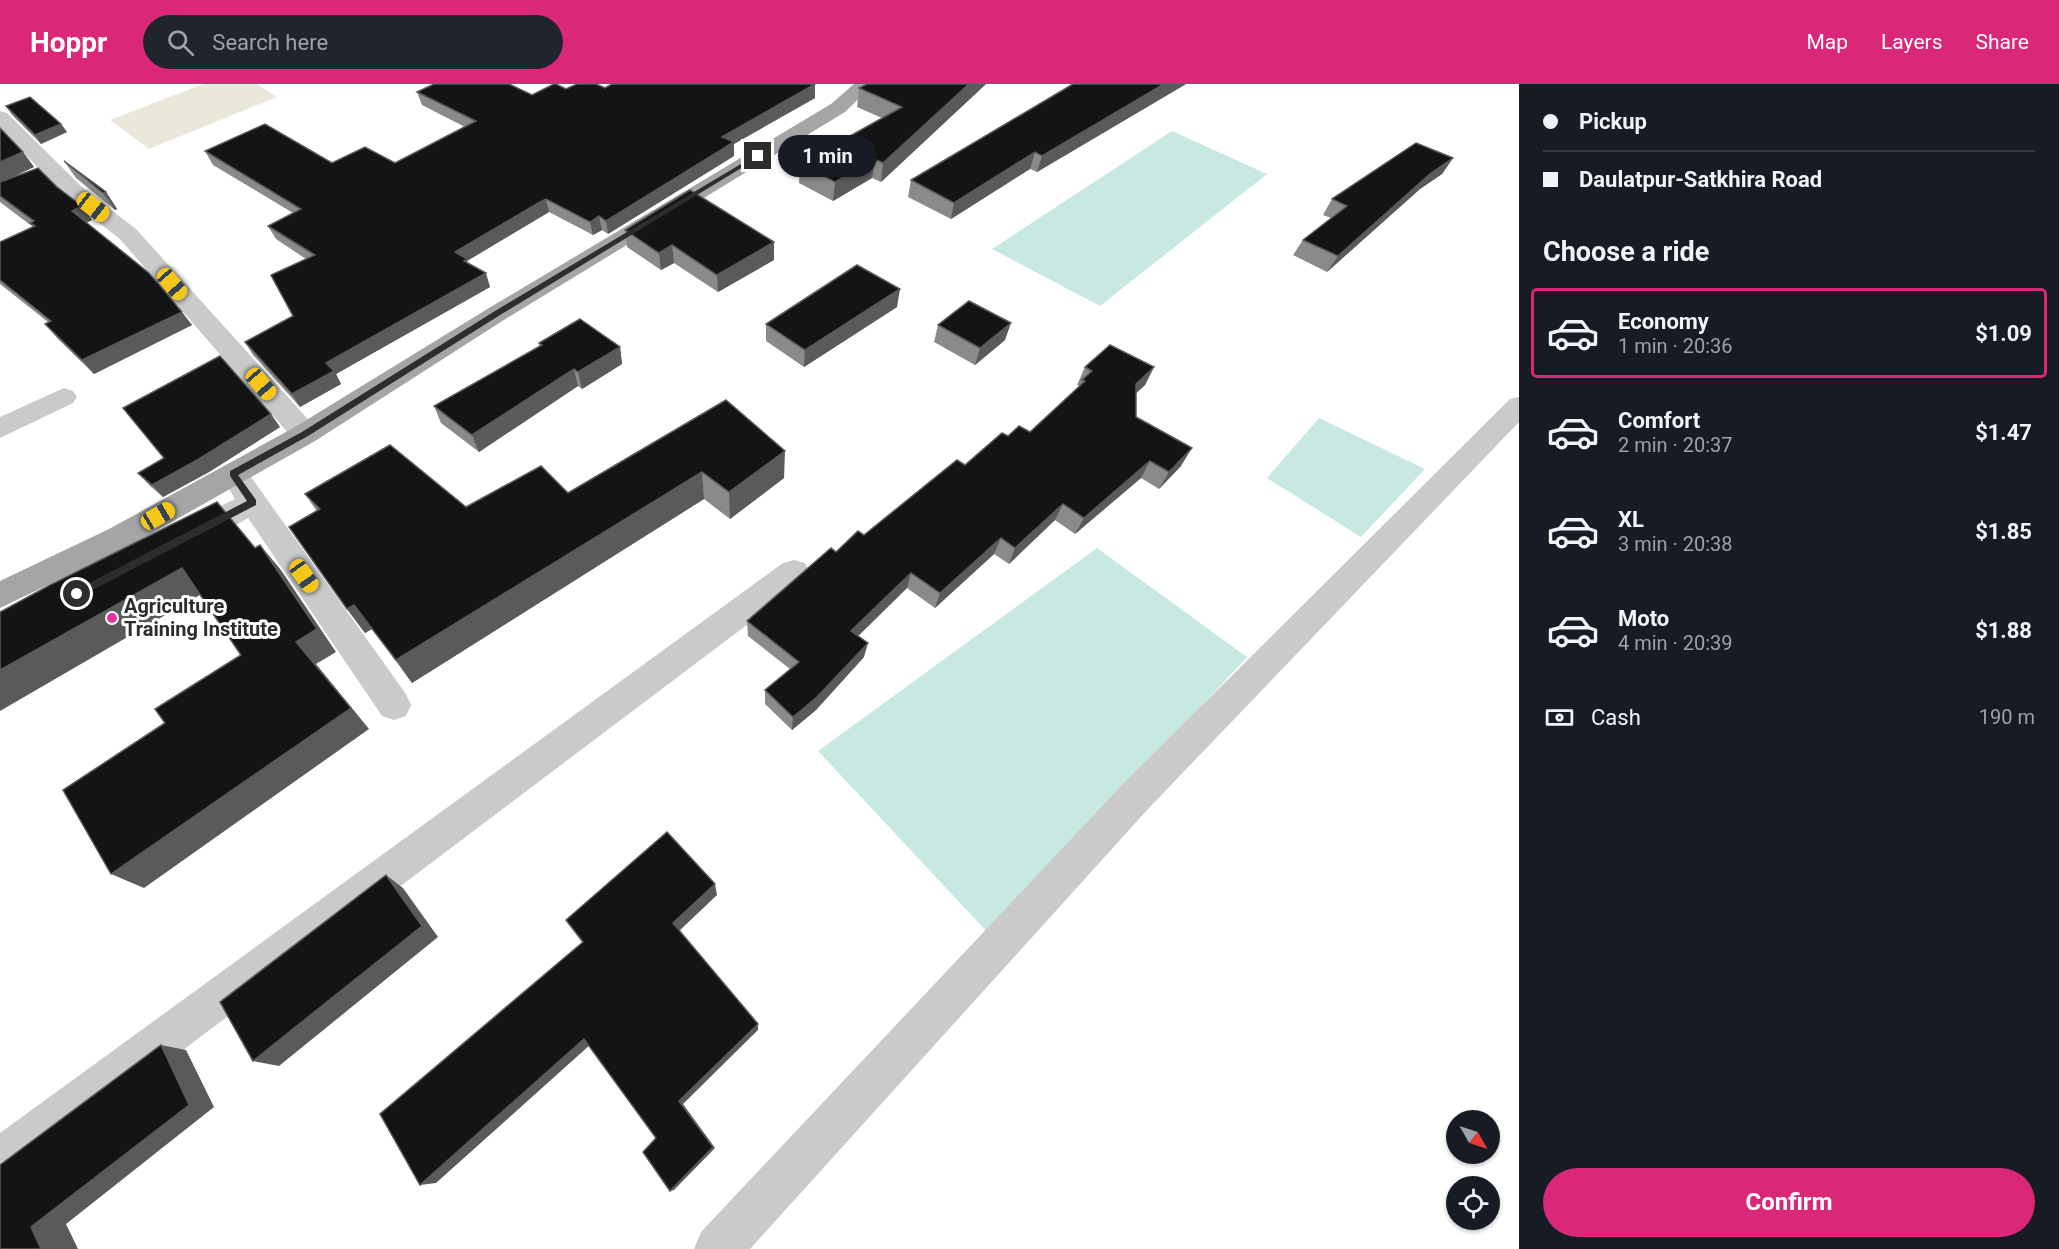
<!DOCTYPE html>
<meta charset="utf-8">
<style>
:root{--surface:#171b24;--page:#20242c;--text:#f1f3f6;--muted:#9ea1a6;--line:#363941;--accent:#db2777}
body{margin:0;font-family:Roboto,sans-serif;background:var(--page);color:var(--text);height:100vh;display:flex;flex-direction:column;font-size:22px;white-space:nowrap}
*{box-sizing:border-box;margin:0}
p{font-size:20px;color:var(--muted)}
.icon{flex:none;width:33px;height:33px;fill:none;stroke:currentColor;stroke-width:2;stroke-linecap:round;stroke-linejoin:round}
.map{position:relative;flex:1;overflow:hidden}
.sheet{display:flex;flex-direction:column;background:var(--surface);width:540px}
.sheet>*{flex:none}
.hud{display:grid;align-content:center;height:132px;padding:0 24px;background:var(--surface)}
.needle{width:39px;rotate:129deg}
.tools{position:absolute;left:1446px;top:1026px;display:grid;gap:12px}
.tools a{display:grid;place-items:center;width:54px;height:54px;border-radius:50%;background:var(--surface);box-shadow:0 2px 4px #0004;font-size:30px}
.end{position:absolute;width:27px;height:27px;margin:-14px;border:8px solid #2d2d2d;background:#fff;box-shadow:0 0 0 3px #fff}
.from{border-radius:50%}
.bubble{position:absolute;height:42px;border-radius:21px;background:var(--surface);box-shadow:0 2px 4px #0004;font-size:20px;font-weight:700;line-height:42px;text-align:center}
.car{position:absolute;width:18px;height:36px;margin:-18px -9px;border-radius:8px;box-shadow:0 0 4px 2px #0007;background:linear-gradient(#f5c518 24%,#345 0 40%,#f5c518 0 76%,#345 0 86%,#f5c518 0)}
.hud b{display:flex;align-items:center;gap:21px;height:57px;font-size:22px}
.hud b+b{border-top:2px solid var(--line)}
.hud i{width:15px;height:15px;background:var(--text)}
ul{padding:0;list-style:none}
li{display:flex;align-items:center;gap:18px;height:90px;margin:0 12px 9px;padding:0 12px;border:3px solid transparent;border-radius:6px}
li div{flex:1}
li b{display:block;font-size:22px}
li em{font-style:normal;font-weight:700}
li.current{border-color:var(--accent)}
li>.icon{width:54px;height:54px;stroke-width:1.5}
h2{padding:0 24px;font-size:27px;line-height:72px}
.pay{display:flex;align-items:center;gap:15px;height:66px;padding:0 24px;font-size:22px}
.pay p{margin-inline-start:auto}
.primary-button{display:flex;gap:12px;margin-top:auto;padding:12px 24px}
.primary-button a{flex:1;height:69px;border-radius:36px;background:var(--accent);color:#fff;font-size:24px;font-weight:700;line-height:69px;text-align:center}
header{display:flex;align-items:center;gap:36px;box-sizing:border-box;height:84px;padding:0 30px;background:var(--accent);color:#fff}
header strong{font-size:28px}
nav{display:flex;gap:33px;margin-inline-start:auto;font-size:21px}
.search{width:420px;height:54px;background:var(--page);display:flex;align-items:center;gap:15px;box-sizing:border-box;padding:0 21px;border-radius:33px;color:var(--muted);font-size:22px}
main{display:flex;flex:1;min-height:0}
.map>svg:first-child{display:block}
</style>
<header>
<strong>Hoppr</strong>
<div class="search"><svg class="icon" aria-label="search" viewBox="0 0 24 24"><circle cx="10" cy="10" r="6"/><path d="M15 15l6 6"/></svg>Search here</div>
<nav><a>Map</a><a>Layers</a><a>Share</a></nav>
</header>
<main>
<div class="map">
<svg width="1519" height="1165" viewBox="0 0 1519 1165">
<rect width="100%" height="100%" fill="#fff"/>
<polygon fill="#eae8db" points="203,0 257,0 277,13 149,65 110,36"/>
<g fill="#c8e9e2">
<polygon points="1172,47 1267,90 1100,222 992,165"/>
<polygon points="1319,334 1425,385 1361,453 1267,394"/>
<polygon points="1097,464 1247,573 990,851 818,667"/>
</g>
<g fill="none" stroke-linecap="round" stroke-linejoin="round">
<g fill="#cacaca" fill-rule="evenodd">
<polygon points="0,27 7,29 84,105 136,145 315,343 319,350 315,357 305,360 295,357 120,155 68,115 0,44"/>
<polygon points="64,304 73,307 77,313 73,319 0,354 0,333"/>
<polygon points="1519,313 1519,338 1148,725 750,1165 694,1165 701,1148 1122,701 1510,315"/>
<path d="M241 390 251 393 406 610 411 621 406 632 394 636 382 632 248 434C228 445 200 467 177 460L173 452 177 444 235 415 227 401 231 393Z"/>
<polygon points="794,476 805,479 809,488 805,497 16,1092 0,1098 0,1049 783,479"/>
</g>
<polygon fill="#a5a5a5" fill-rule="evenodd" points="854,0 874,0 845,28 507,234 315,357 131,461 0,524 0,497 109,445 295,343 489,224 831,20"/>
</g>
<g fill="#8a8a8a">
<polygon points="815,0 815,14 734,60 734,72 608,150 602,146 593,151 549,128 467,177 468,179 490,203 336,290 341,300 300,323 253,271 245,258 293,232 306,175 276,155 268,142 293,129 213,81 205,67 332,79 395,79 465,43 422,21 417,8 532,11 566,5"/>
<polygon points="867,0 986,0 881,98 872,94 833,117 799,99 800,80 882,34 857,23 859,4"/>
<polygon points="1073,0 1186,0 1037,88 1030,85 951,135 908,113 911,96"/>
<polygon points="6,22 61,40 67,48 41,60 12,31"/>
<polygon points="0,44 23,68 34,83 2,97 57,103 82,122 92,136 86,139 192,241 94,290 57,254 45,240 48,238 0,200 0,158 33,143 0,118"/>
<polygon points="1453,74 1442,90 1420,105 1327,188 1293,171 1303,156 1331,134 1323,131 1332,115"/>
<polygon points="64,77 106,108 117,125 115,126 76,94"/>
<polygon points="625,146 774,158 774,176 718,208 674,179 661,186 627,163"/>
<polygon points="897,223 804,283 766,257 766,240"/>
<polygon points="938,241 1005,256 975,281 934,258"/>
<polygon points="539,259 620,263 622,280 582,305 578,302 479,368 441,339 434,322 540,263"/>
<polygon points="1085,283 1154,283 1145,301 1136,309 1136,333 1181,382 1159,405 1141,394 1075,450 1055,436 1009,480 994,470 935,524 907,504 858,552 864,573 816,626 792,646 765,620 765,606 790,585 748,552 747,537 836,468 864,451 1008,352 1030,348 1080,302 1077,301"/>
<polygon points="726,316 784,394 730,435 704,415 412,599 372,545 365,549 347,525 316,426 305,410 466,423 568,409"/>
<polygon points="280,343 209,388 163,413 150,402 138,389"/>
</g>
<g fill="#5a5a5a">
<polygon points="815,0 815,14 734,60 734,72 608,150 606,137 722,53"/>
<polygon points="969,0 986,0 881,98 883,79"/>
<polygon points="1164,0 1186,0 1037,88 1042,72"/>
<polygon points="61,40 67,48 41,60 35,51"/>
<polygon points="23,68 34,83 0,99 0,78"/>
<polygon points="1035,68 1030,85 951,135 954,119"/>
<polygon points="1453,74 1442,90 1420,105 1327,188 1338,172 1431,89"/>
<polygon points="875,75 872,94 833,117 835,98"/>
<polygon points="106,108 117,125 115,126 103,109"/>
<polygon points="546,115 549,128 467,177 471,189 455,168"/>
<polygon points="82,122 92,136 82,141 72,127"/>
<polygon points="599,132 602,146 593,151 590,138"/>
<polygon points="774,158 774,176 718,208 717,191"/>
<polygon points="672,161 674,179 661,186 659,169"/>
<polygon points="486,189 490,203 336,290 341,300 300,323 292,310 326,279"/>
<polygon points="900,205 897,223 804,283 805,266"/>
<polygon points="182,228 192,241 94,290 82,276"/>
<polygon points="1011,239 1005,256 975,281 980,264"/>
<polygon points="620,263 622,280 582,305 578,288"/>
<polygon points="1154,283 1145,301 1127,318 1136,300"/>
<polygon points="574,285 578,302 479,368 472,351"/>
<polygon points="271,330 280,343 209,388 163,413 152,401"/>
<polygon points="1192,364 1181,382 1159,405 1169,388"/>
<polygon points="785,367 784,394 730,435 729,408"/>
<polygon points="1150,377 1141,394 1075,450 1084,434"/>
<polygon points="702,388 704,415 412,599 396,576"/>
<polygon points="1063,420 1055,436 1009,480 1015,464"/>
<polygon points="1001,454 994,470 935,524 940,509"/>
<polygon points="260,461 281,486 336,568 316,580 369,645 144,804 111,790 296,558"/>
<polygon points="182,484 205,508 0,627 0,586"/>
<polygon points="911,489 907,504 848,562 851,547"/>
<polygon points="354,521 372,545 365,549 347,525"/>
<polygon points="868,559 864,573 816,626 792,646 793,633"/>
<polygon points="386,791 403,804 438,853 279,982 253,977"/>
<polygon points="715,800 717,811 677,849 673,839"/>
<polygon points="758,940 758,946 683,1020 715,1064 674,1106 670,1107 679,1017"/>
<polygon points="584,955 591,960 436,1099 420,1101"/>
<polygon points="161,961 186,966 214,1023 66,1140 78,1165 41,1165 31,1143"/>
</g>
<g fill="#141414" stroke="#5a5a5a" stroke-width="1.5">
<polygon points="434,0 509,0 532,11 554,0 556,0 566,5 577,0 596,0 605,4 612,0 815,0 722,53 734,58 606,137 599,132 590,138 546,115 540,118 455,168 467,175 464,177 486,189 326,279 334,287 292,310 245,258 293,232 271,191 315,171 268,142 301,125 205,67 265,40 332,79 365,63 395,79 476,37 417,8"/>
<polygon points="867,0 969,0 883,79 875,75 835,98 800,80 902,23 859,4"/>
<polygon points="1073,0 1164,0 1042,72 1035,68 954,119 911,96"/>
<polygon points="30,13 61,40 35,51 6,22"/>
<polygon points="0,44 23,68 0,78"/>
<polygon points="1416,59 1453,74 1431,89 1338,172 1303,156 1347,122 1332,115"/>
<polygon points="64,77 106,108 103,109"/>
<polygon points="38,84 57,103 82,122 72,127 149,189 182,228 82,276 45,240 51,237 0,196 0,158 35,142 30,139 34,137 0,112 0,98"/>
<polygon points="690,106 774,158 717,191 672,161 659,169 625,146"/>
<polygon points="857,181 900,205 805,266 766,240"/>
<polygon points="969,217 1011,239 980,264 938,241"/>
<polygon points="580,235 620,263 578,288 574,285 472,351 434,322 542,261 539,259"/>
<polygon points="1110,261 1154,283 1136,300 1136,333 1192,364 1169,388 1150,377 1084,434 1063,420 1015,464 1001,454 940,509 911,489 851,547 868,559 817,613 793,633 765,606 799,578 747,537 831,464 836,468 858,447 864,451 957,376 965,381 1002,349 1008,352 1019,342 1030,348 1085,297 1082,296 1092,287 1085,283"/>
<polygon points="220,272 271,330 199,375 152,401 138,389 164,374 123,324"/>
<polygon points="726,316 785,367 729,408 702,388 396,576 354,521 347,525 289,443 320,425 305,410 390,361 466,423 541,382 568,409"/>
<polygon points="217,418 255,464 260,461 317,545 296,558 351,624 111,790 63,706 165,639 155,625 241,571 182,484 0,586 0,528 50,501"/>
<polygon points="667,748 715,800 673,839 758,940 679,1017 713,1063 670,1107 643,1068 656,1054 584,955 420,1101 380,1030 583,858 566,836"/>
<polygon points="386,791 422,842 253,977 220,918"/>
<polygon points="161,961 189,1021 31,1143 41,1165 0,1165 0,1081"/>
</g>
<polygon fill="#2d2d2d" points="756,71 761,72 500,231 308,352 238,391 256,416 256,421 81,512 74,512 74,507 247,417 230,392 230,387 302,348 495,227"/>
<circle fill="#dd36a5" stroke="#fff" stroke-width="2" cx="112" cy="534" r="6"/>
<g text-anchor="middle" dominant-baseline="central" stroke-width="6" stroke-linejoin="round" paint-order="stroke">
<g font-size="20" font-weight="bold" fill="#2d2d2d" stroke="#fff" text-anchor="start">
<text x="124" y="522">Agriculture<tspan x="124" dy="23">Training Institute</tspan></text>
</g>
</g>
</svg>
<div class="tools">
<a><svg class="needle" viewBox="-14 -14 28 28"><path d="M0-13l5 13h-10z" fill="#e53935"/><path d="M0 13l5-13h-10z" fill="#9ea1a6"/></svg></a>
<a><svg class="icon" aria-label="locate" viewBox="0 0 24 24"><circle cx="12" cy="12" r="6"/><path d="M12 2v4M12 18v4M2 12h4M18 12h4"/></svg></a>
</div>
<i class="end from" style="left:77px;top:510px"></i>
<i class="end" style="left:758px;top:72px"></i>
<div class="bubble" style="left:778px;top:51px;width:99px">1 min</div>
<i class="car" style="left:93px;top:123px;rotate:128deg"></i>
<i class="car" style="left:172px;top:200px;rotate:139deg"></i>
<i class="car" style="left:261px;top:300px;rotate:139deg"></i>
<i class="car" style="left:158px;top:432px;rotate:60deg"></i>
<i class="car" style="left:304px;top:492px;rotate:145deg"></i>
</div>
<section class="sheet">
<div class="hud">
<b><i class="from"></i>Pickup</b>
<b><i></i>Daulatpur-Satkhira Road</b>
</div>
<h2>Choose a ride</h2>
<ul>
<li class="current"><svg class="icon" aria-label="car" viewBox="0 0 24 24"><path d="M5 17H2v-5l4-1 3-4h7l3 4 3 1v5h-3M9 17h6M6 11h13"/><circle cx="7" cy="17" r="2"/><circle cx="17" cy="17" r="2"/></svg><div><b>Economy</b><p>1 min · 20:36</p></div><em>$1.09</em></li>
<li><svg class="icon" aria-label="car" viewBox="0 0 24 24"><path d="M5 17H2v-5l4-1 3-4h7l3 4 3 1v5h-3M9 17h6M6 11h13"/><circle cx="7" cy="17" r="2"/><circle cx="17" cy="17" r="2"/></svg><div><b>Comfort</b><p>2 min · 20:37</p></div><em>$1.47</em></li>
<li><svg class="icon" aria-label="car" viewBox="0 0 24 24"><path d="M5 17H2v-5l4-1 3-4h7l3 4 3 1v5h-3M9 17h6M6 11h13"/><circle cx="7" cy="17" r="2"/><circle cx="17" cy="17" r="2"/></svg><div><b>XL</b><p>3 min · 20:38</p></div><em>$1.85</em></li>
<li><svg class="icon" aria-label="car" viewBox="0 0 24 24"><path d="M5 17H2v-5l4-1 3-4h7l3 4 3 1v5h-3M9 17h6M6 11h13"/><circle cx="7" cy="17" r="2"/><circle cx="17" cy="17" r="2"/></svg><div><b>Moto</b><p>4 min · 20:39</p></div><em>$1.88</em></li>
</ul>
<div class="pay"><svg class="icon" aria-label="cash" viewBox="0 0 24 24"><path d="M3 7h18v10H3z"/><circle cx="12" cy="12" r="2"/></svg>Cash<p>190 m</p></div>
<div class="primary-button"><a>Confirm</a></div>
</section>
</main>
